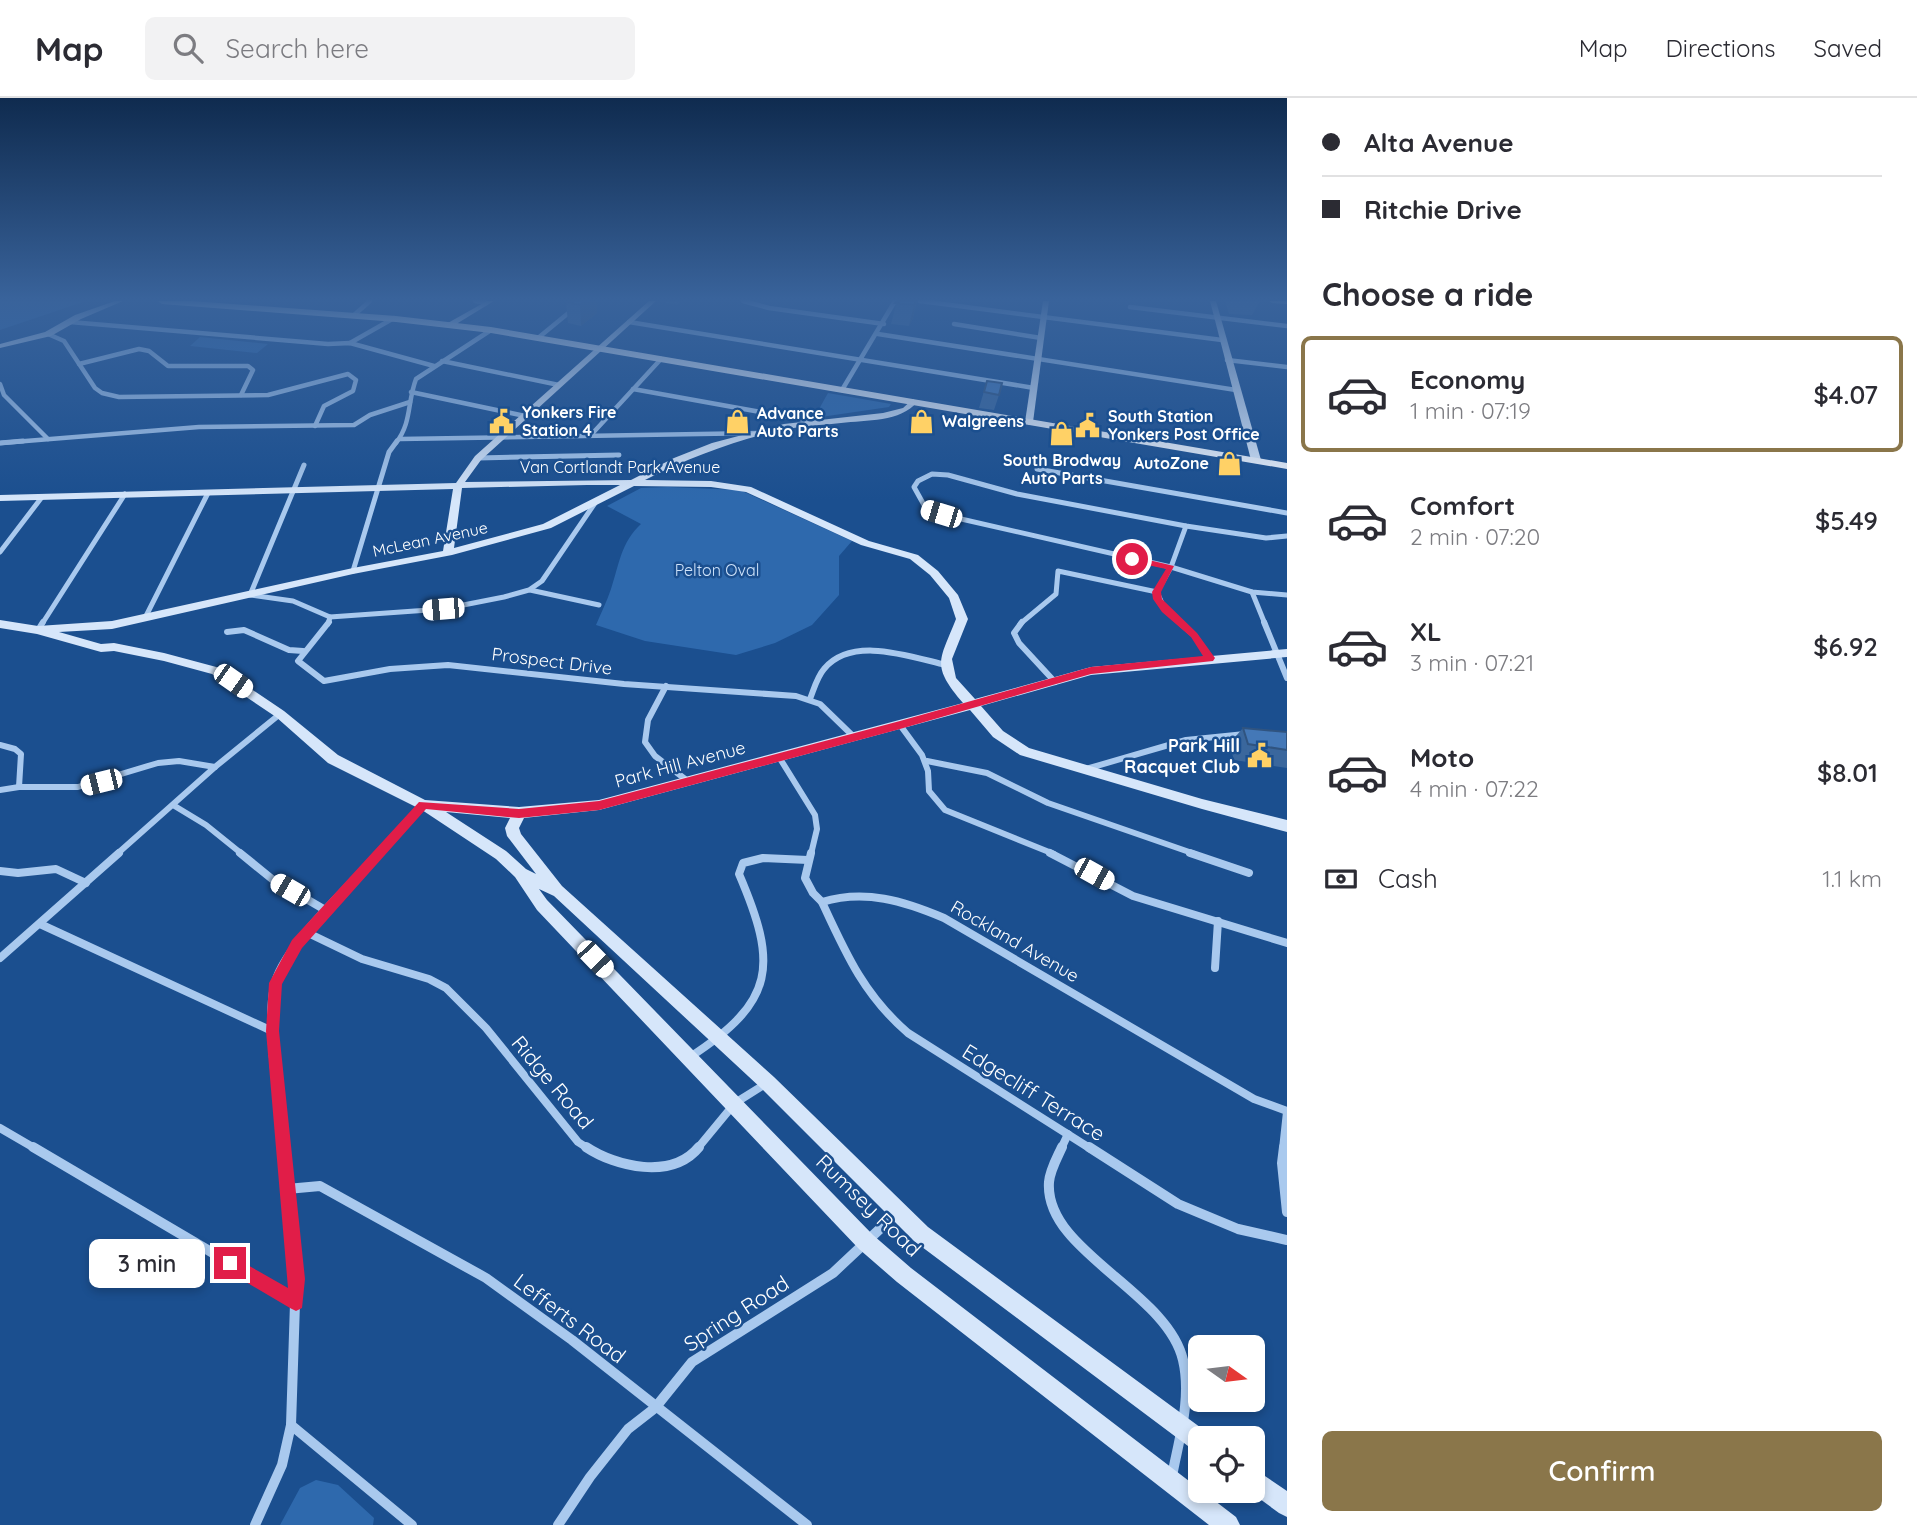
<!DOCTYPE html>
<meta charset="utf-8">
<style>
:root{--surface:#fff;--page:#f2f2f3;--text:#2b2b33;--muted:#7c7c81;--line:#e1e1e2;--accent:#8a764a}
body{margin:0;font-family:Quicksand,sans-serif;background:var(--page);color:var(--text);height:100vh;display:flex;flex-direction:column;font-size:26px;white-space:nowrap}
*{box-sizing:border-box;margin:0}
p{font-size:23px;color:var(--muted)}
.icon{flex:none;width:38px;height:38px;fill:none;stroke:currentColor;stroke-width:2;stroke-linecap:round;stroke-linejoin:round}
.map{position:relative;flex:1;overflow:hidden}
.side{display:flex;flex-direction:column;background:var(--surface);width:630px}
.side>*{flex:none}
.top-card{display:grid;align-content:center;height:154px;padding:0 35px;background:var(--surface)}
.needle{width:46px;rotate:104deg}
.fabs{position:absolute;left:1188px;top:1237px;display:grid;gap:14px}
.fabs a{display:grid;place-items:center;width:77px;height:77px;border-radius:10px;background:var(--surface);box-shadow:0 4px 10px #0003;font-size:35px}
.end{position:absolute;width:32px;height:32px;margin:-16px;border:9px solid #e11d48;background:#fff;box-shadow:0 0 0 4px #fff}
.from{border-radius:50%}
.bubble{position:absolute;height:49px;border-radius:10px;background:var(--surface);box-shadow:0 4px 10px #0003;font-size:23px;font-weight:600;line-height:49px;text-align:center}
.car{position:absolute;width:21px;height:42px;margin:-21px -10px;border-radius:9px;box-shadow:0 0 5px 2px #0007;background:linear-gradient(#fff 24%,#345 0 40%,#fff 0 76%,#345 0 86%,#fff 0)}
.top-card b{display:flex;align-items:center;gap:24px;height:66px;font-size:26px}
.top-card b+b{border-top:2px solid var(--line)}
.top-card i{width:18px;height:18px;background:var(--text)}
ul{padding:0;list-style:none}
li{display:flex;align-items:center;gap:21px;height:116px;margin:0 14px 10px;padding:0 21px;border:4px solid transparent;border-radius:10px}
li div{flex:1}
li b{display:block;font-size:26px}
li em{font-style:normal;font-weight:600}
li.on{border-color:var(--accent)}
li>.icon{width:63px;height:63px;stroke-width:1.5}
h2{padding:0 35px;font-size:32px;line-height:84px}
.pay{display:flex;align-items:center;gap:18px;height:77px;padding:0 35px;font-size:26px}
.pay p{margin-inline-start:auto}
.cta{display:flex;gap:14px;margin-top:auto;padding:14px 35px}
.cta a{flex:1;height:80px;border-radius:10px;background:var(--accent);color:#fff;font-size:28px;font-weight:600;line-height:80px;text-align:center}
header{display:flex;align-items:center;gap:42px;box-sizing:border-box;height:98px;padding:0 35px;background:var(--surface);border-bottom:2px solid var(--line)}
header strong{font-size:33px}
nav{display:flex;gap:38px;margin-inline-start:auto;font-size:24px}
.search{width:490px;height:63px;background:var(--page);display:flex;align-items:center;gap:18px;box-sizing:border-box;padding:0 24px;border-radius:10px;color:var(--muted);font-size:26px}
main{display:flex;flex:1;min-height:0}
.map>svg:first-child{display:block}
</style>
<header>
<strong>Map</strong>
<div class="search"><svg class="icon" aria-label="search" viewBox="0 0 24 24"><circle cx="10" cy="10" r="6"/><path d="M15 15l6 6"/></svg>Search here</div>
<nav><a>Map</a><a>Directions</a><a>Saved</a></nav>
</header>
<main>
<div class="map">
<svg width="1287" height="1427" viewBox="0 0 1287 1427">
<rect width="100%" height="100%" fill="#1b4f8f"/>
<g fill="#2e69ad">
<polygon points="0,203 86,203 0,232"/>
<polygon points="200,239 268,246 257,255 190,248"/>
<polygon points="828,295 891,306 889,309 814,320"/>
<path d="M668 389 740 392 852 443 839 458V497L812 527 775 545 736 557 645 543 596 527C601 515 607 503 611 491 619 467 621 444 641 426L607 408 641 390Z"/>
<polygon points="316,1382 338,1387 374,1420 373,1427 280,1427 300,1390"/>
</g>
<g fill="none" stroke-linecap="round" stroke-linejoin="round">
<g stroke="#a9c9ee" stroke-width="4.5">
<polyline points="475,203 486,205"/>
<polyline points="743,203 769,210 884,226"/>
<polyline points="920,203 1222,242"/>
<polyline points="1130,209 1287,228"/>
<polyline points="354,217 370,203"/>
<polyline points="70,224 328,246 350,245 434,268"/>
<polyline points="629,224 1034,290"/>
<polyline points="954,226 1041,240"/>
<polyline points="48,236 64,243 95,290 102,295 119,299 268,297 348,276 356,282 353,293 324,308 315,328"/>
<polyline points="878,236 1236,292"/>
<polyline points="538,240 583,203"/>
<polyline points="350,245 394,220"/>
<polyline points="1227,262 1287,269"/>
<polyline points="442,263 559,287"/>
<polyline points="79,266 139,251 149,253 168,268 248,268 253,272 241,297"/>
<polyline points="0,286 4,297 48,341"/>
<polyline points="633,291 816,324"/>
<polyline points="842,292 895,203"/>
<polyline points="411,294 525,318"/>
<polyline points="591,337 661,261"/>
<polyline points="400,341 759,335"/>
<polyline points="1,345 199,329 354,327 370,317 410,304"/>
<path d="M396 345C412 324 407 305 416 281L491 232"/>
</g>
<g stroke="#a9c9ee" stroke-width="5">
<polyline points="0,345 23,343"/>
<polyline points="478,360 619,357"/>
<polyline points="304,367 250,497 293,503 330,519 443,511 504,499 529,492 542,483 595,405"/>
<polyline points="1037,371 1287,415"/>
<polyline points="1287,438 1266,440 1186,428 1017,396 948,377 932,376 918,383 914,389 924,407 948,418 1171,469 1252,494 1287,497"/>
<polyline points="0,454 42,399"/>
<polyline points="353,473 389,354 397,343"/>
<polyline points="530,492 599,507"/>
<polyline points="1252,494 1265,526"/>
<polyline points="145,520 208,395"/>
<polyline points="42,526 125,396"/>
<polyline points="328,526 330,519"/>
<polyline points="1020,526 1056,496 1058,473 1157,494"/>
<polyline points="1181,526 1165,512 1157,494 1171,469 1186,428"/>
</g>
<g stroke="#a9c9ee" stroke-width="6">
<polyline points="329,524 298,563 324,583 390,571 448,567 624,586 796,598 820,606 853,638"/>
<polyline points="1022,524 1014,535 1019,545 1055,584"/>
<polyline points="1179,524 1194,537 1210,560"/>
<polyline points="1264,524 1287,580"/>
<polyline points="38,532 43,524"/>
<polyline points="227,534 244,532 289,552 303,553"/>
<polyline points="666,588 648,622 645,644 655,658 689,684"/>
<path d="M810 601C814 591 817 579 824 571 852 537 911 559 946 567"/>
<polyline points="900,627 922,657 928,673 929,693 945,712 1054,756"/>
<polyline points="0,647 15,651 21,656 19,689"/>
<polyline points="779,659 815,717 817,731 811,756"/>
<polyline points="927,663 987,675 1048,705 1195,756"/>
<polyline points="1086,671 1186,642 1245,636"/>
<polyline points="0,692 19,689 78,689 158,665 179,663 215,669"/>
<polyline points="173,707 206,727 242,756"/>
<polyline points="117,756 215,669 280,616"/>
<polyline points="378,756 423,707"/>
</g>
<g stroke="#a9c9ee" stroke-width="8">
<polyline points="240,755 272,781 327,813"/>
<path d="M811 755 805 780 813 795 822 804C846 856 864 897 908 935L1091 1051"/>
<polyline points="1050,755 1133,798 1287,845"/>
<polyline points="1190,755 1249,775"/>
<polyline points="0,773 18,775 56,771 86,785"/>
<path d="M822 804C865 791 904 803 944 820L1254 1001 1287 1013"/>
<polyline points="40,826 272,933"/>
<polyline points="308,835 362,861 429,881 446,890 486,930 578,1044 589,1051"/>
<polyline points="0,860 119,755"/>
<polyline points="1215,870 1218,823"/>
<path d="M690 959C776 903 778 867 739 776L743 765 763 760 808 762"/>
<polyline points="0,1030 36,1051"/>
<path d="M284 1051C279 1009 264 923 275 884 287 844 351 787 380 755"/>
<polyline points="697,1051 735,1005 767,985"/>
<polyline points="1061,1051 1068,1036"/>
<polyline points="1283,1051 1287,1014"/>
</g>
<g stroke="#a9c9ee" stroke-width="10">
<polyline points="33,1049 296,1204"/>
<path d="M586 1049C616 1069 672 1082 699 1049"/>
<path d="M1062 1049C1057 1060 1050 1072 1049 1084 1044 1153 1167 1193 1183 1262 1192 1300 1179 1341 1172 1378"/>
<polyline points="1089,1049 1178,1106 1238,1131 1287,1142"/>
<polyline points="1284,1049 1282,1065 1287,1114"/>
<polyline points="287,1091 320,1088 486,1180 572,1242 807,1427"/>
<polyline points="291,1327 412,1427"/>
<polyline points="255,1427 282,1367 291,1327 296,1175 284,1049"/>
<polyline points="558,1427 590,1379 628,1331 655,1310 692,1264 833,1175 898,1114"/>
</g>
<g fill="#d6e6fa" fill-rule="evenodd">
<polygon points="115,203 123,203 81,221 51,238 0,250 0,246 45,234 75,217"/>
<polygon points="487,203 494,203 453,228 446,226"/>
<path d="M649 203H656L481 362 465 384 631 382 674 360 712 345 784 326 883 315 903 310 913 301 917 304C901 324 866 322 841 325 822 327 801 328 782 332 733 343 689 360 645 382L711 383 751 389 869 443 918 457 938 473 958 497 968 521 952 561 956 580 975 601 1091 569 1287 551V559L1091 577 981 608 1003 633 1029 650 1202 701 1287 722V734L1202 711 1020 657 993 639 970 612 599 712 524 720 519 730 521 736 562 788 774 979 928 1129 1208 1335 1210 1340H1200V1354L1192 1351 914 1143 762 991 554 798 539 791 547 802 873 1137 911 1170 1236 1419 1240 1427H1209L897 1184 859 1151 537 812 515 779 496 761 422 712 328 665 276 619 212 576 164 563 114 553 101 554 37 536 0 530V522L38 528 112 523 353 470 443 453 453 391 0 403V397L456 385 475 358ZM587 387H620L543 426 454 450 462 390ZM634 388 711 389 746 394 861 447 910 461 930 477 949 500 956 521C939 564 931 567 963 605L599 702 519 709 425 702 338 657 284 613 220 570 164 555 114 545 101 546 59 534 112 531 353 476 452 457 551 430ZM446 714 510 720 505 730 507 738 536 776 526 771 506 753Z"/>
<polygon points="1043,203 1049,203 1033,324 1029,327 1025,324"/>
<polygon points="1210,203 1216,203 1261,362 1259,364 1251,362"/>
<polygon points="1269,203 1287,203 1287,206 1272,205"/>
<polygon points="1253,1370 1287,1393 1287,1419 1279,1415 1249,1393 1253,1393"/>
</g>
<polygon fill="#f0f6ff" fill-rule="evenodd" points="158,203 191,203 396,218 491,229 1287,365 1287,371 491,235 396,224 162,206"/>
</g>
<g fill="#3a679d">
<polygon points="568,203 597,203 597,215 581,228 568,225 566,204"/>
<polygon points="662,203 681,203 678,207 662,204"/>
<polygon points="897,203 917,203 913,220 909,228 891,226"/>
<polygon points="1225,203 1260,203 1252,217 1229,216"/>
<polygon points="987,283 999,297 994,312 979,310"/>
<polygon points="1243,630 1287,634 1287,670 1234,662 1229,646"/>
</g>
<g fill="#305480">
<polygon points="585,203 597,203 597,215 581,228 580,207"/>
<polygon points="916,203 913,220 909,228 914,207"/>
</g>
<g fill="#4478b7" stroke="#305480" stroke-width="2">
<polygon points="568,203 585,203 580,207 566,204"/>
<polygon points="897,203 916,203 914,207 895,205"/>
<polygon points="987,283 1002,285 999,297 984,294"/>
<polygon points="1243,630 1287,634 1287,652 1248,646"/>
</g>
<linearGradient id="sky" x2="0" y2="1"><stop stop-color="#0f2b4f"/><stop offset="0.5" stop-color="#39639b"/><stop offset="1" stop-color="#39639b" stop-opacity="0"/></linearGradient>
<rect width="1287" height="402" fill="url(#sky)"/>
<polygon fill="#e11d48" points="1132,458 1174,468 1161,494 1162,501 1197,535 1215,560 1213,563 1091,576 900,631 599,712 519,720 426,711 302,850 282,886 279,933 305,1181 302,1210 296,1213 290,1210 224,1171 221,1165 224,1159 230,1157 288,1190 266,933 269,885 292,842 419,704 519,711 599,703 900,623 1091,569 1203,558 1191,539 1162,514 1153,501 1152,494 1166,471 1129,463"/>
<defs>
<symbol id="civic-bare" viewBox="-9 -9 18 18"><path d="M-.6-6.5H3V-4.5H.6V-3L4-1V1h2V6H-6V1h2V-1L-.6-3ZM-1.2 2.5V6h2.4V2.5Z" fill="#ffd166" stroke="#1b4f8f" stroke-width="2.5" paint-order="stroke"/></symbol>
<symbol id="shop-bare" viewBox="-9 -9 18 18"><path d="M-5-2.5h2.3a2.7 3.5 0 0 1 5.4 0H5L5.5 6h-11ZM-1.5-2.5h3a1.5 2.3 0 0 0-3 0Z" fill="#ffd166" stroke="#1b4f8f" stroke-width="2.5" paint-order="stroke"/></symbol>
</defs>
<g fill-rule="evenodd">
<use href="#civic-bare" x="484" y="306" width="35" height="35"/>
<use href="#shop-bare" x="904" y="306" width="35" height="35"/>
<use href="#shop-bare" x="720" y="306" width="35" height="35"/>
<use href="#civic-bare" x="1070" y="310" width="35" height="35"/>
<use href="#shop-bare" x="1044" y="318" width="35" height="35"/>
<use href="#shop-bare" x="1212" y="348" width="35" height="35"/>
<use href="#civic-bare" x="1242" y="640" width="35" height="35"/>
</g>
<g text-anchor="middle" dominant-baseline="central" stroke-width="5" stroke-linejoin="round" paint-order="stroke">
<g font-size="16" font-weight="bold" fill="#fff" stroke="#1b4f8f" text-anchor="start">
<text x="522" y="314">Yonkers Fire<tspan x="522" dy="18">Station 4</tspan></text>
<text x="757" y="315">Advance<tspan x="757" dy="18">Auto Parts</tspan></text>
<text x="1108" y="318">South Station<tspan x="1108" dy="18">Yonkers Post Office</tspan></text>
<text x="942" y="323">Walgreens</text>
<text x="1062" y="362" text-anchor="middle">South Brodway<tspan x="1062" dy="18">Auto Parts</tspan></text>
<text x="1209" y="365" text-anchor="end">AutoZone</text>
</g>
<g font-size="16" fill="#fff" stroke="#1b4f8f">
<text x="620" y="369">Van Cortlandt Park Avenue</text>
<text transform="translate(430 441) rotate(-12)">McLean Avenue</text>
</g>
<g font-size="16" fill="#cfe3fa" stroke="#1b4f8f">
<text x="717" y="472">Pelton Oval</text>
</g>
<g font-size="18" fill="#fff" stroke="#1b4f8f">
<text transform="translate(552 563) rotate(7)">Prospect Drive</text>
<text transform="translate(680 666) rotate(-15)">Park Hill Avenue</text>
<text transform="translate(1015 843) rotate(30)">Rockland Avenue</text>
</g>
<g font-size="18" font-weight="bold" fill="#fff" stroke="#1b4f8f" text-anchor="end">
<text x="1240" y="647">Park Hill<tspan x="1240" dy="21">Racquet Club</tspan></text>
</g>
<g font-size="21" fill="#fff" stroke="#1b4f8f">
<text transform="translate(553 984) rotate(50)">Ridge Road</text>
<text transform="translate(1034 994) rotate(32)">Edgecliff Terrace</text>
<text transform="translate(869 1107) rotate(44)">Rumsey Road</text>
<text transform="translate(736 1215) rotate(-33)">Spring Road</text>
<text transform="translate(570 1220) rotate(37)">Lefferts Road</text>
</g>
</g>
</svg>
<div class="fabs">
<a><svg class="needle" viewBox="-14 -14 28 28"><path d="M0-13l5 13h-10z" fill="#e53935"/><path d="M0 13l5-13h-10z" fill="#7c7c81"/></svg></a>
<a><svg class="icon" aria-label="locate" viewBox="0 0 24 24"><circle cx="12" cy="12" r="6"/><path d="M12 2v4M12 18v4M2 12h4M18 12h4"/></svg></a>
</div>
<i class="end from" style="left:1132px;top:461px"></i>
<i class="end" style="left:230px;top:1165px"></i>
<div class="bubble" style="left:89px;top:1141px;width:116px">3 min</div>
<i class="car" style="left:941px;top:416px;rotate:287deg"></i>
<i class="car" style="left:443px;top:511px;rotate:265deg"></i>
<i class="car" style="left:233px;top:583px;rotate:125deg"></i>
<i class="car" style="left:101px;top:684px;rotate:256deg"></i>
<i class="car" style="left:1094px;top:776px;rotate:119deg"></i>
<i class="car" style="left:290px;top:792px;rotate:300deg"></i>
<i class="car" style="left:595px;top:861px;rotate:136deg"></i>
</div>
<section class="side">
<div class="top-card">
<b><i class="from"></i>Alta Avenue</b>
<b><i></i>Ritchie Drive</b>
</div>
<h2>Choose a ride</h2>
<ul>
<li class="on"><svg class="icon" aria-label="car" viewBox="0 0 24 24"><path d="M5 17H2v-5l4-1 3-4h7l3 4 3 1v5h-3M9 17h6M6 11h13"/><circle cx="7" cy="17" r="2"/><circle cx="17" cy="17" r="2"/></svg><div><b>Economy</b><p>1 min · 07:19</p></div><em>$4.07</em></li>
<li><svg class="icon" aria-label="car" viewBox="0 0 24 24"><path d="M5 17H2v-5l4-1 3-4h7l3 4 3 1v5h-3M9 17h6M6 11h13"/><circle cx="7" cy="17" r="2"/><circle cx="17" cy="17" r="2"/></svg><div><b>Comfort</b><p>2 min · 07:20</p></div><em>$5.49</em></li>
<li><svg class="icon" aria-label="car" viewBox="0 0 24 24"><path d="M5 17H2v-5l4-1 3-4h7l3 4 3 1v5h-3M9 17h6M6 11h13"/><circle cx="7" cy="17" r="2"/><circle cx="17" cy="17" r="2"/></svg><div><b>XL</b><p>3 min · 07:21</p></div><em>$6.92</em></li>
<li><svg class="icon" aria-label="car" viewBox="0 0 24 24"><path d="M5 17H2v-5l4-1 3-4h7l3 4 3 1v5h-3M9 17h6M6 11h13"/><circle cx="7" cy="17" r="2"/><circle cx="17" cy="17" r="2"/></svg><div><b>Moto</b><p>4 min · 07:22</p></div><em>$8.01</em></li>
</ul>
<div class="pay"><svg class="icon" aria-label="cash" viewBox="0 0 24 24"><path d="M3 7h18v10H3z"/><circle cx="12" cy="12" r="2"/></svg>Cash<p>1.1 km</p></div>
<div class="cta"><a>Confirm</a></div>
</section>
</main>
